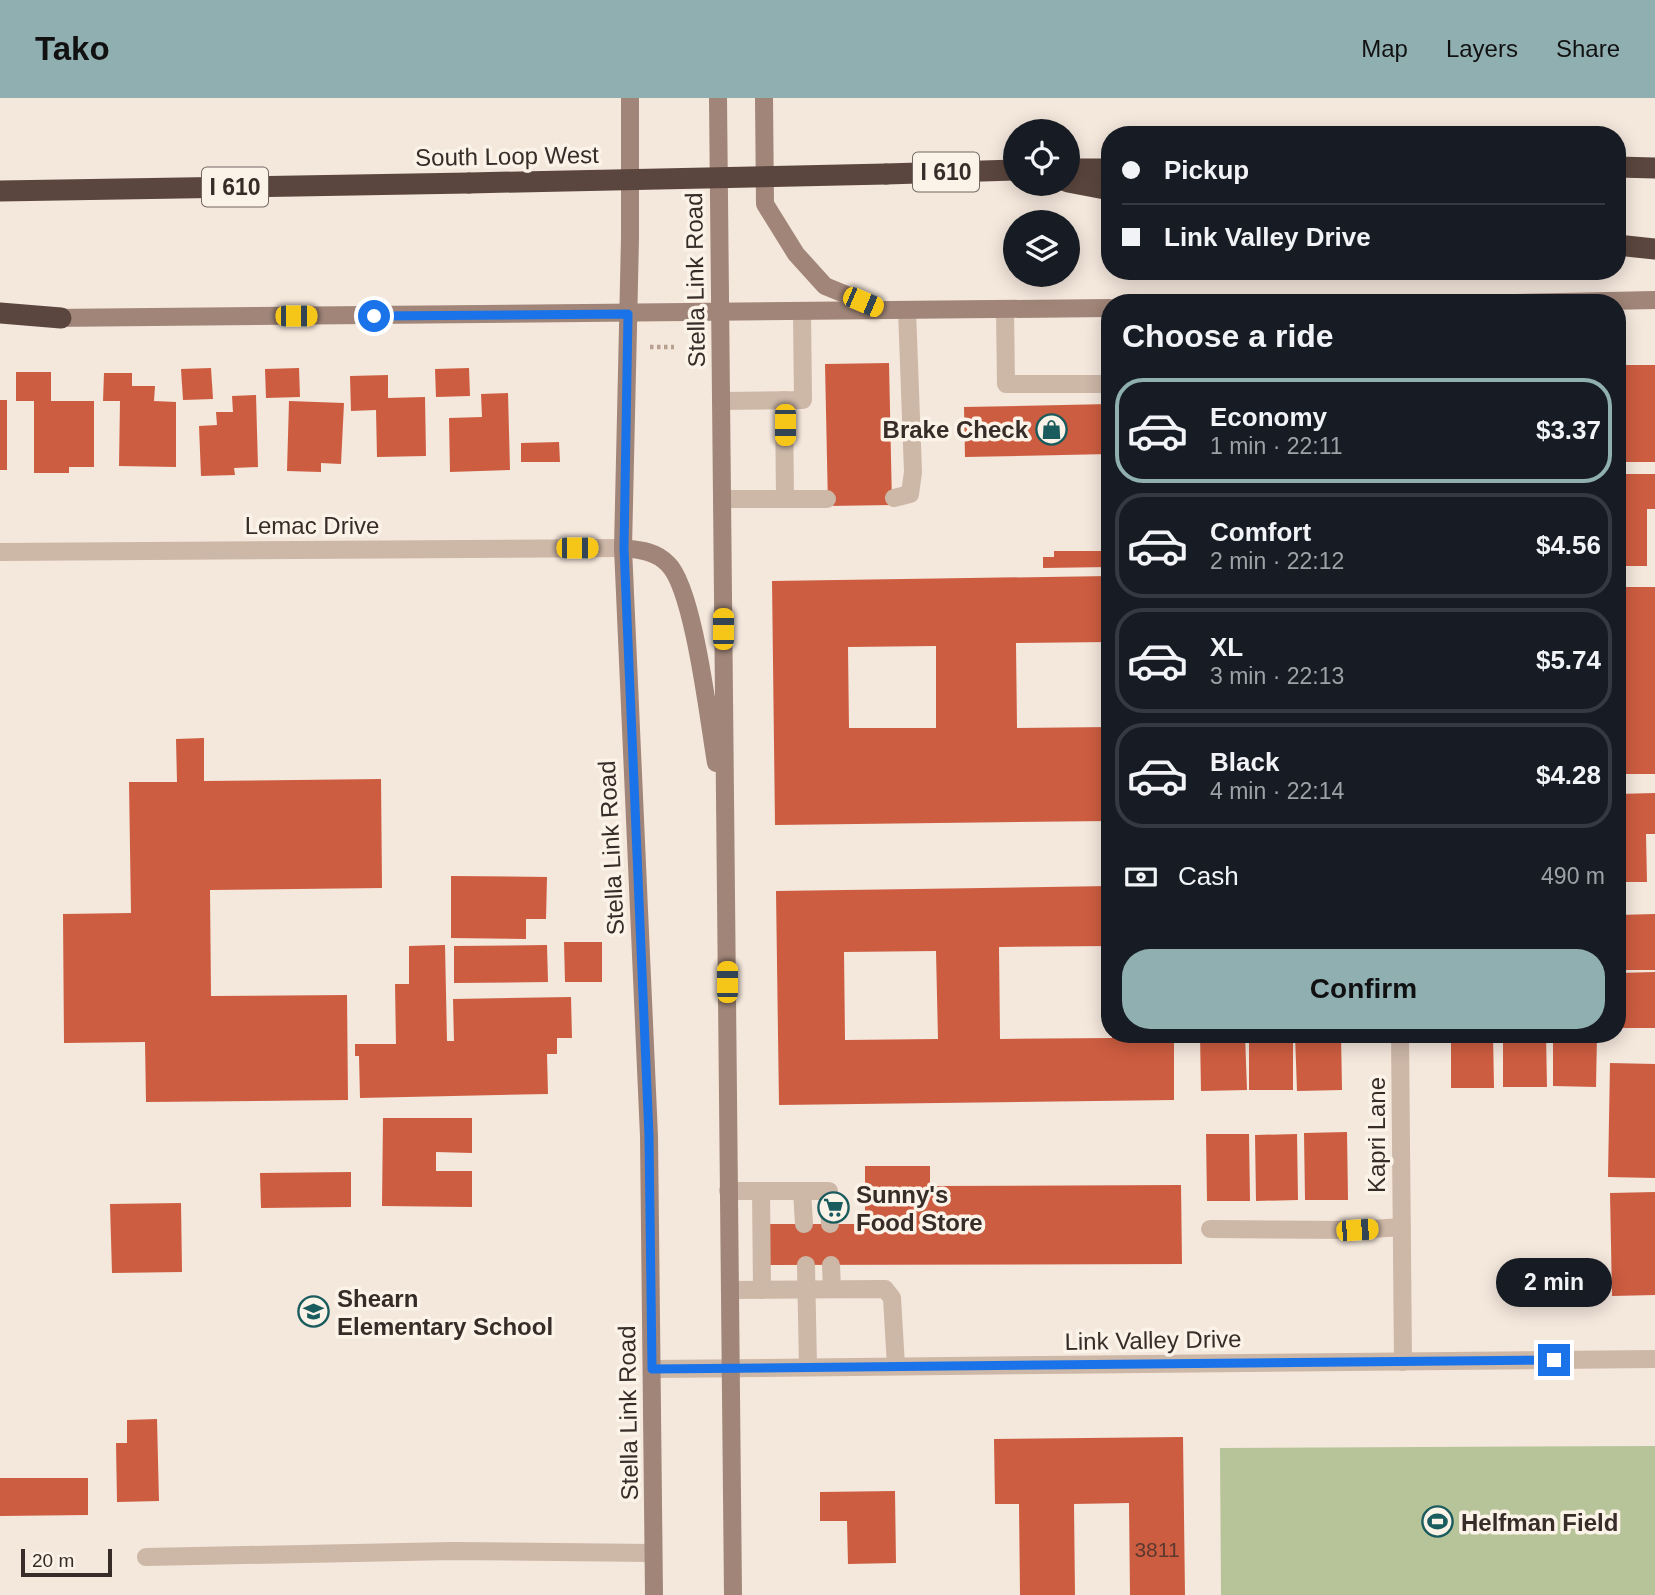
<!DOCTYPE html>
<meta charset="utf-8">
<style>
:root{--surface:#171b24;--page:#242831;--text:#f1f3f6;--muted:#9ea1a6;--line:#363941;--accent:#90afb1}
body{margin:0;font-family:Helvetica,sans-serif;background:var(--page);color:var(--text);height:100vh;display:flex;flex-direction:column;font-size:26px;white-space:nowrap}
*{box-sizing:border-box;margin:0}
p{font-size:23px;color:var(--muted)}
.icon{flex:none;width:38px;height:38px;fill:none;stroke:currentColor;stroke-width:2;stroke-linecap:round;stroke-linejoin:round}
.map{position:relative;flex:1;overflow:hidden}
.panel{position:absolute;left:1101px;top:196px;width:525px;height:749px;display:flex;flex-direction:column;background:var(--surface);border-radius:28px;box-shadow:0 4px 18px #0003}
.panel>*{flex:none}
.guide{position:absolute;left:1101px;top:28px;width:525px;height:154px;border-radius:28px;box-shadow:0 4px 18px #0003;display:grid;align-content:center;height:154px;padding:0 21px;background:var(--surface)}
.fabs{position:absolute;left:1003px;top:21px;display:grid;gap:14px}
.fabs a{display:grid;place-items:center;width:77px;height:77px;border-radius:50%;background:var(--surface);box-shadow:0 4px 18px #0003;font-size:35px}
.scale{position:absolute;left:21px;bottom:18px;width:91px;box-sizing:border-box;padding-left:7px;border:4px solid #382c28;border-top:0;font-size:19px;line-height:24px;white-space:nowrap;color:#382c28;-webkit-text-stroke:5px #fbf2e8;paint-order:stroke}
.end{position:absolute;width:32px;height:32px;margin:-16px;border:9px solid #1a73e8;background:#fff;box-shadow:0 0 0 4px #fff}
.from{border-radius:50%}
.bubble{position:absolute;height:49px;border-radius:24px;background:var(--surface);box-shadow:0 4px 18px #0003;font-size:23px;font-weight:800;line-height:49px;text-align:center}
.car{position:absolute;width:21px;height:42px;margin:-21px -10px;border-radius:9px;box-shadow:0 0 5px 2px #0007;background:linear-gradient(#f5c518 24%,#345 0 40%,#f5c518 0 76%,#345 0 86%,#f5c518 0)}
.guide b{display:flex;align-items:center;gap:24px;height:66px;font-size:26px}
.guide b+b{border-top:2px solid var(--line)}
.guide i{width:18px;height:18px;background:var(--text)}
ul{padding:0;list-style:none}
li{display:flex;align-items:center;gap:21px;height:105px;margin:0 14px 10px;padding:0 7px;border:4px solid var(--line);border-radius:28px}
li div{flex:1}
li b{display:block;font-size:26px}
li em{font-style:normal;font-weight:800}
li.active{border-color:var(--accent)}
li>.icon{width:63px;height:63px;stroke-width:1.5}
h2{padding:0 21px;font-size:32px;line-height:84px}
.pay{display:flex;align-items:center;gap:18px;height:77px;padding:0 21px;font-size:26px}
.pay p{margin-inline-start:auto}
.primary-button{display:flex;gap:14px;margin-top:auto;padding:14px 21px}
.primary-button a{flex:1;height:80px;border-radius:28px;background:var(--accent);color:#111;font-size:28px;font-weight:800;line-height:80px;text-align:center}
header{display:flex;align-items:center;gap:42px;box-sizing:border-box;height:98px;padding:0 35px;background:var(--accent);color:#111}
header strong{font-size:33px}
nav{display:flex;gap:38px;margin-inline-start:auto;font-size:24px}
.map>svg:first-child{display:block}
</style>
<header>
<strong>Tako</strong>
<nav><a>Map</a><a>Layers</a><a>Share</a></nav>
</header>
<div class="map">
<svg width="1655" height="1497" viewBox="0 0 1655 1497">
<rect width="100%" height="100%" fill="#f4e7dc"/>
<polygon fill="#b7c49a" points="1655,1348 1655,1497 1221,1497 1220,1350"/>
<g fill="#cd5d40" fill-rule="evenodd">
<polygon points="889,265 892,407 828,408 825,266"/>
<rect x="1617" y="267" width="38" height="97"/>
<polygon points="211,270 213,301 183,302 181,271"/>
<polygon points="299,270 300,299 266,300 265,271"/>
<polygon points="469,270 470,298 436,299 435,271"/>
<polygon points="16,274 51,274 51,303 94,303 94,369 69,369 69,375 34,375 34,303 16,303"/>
<polygon points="104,275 132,275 132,288 155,288 154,303 176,304 176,369 119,368 120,303 103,303"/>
<polygon points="388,277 388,300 425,299 426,358 377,359 376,312 351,313 350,278"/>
<polygon points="508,295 510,372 450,374 449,320 482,319 481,296"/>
<polygon points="256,297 258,369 234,370 235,377 201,378 199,328 217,327 216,314 233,314 232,298"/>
<rect x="0" y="302" width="7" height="70"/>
<polygon points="289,303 344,305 341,366 321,365 321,374 287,373"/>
<polygon points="1110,306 1110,356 965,359 964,309"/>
<polygon points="559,344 560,364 521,364 521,345"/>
<polygon points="1617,376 1655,376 1655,411 1647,411 1647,468 1617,468"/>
<polygon points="1054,453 1110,453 1110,469 1043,470 1043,459 1054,459"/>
<path d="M1110 478V544L1016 545 1017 630 1110 629V723L775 727 772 483ZM936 548V630H849L848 549Z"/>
<rect x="1617" y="489" width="38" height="187"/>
<polygon points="204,640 204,683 381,681 382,790 210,792 211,898 347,897 348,1002 146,1004 145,944 64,945 63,816 131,815 129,684 177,684 176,641"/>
<polygon points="1655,695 1655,736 1646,736 1647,784 1617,784 1617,696"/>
<polygon points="451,778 547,779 546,821 526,821 526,841 451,840"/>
<path d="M1110 788V848L999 849 1000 941 1112 940V936H1174V1002L779 1007 776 793ZM936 853 938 941 845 942 844 854Z"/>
<polygon points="1655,816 1655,872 1617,872 1617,817"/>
<polygon points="564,844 602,844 602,884 565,884"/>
<polygon points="445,847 447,943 454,943 453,901 571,899 572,940 557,940 557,956 547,956 548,996 360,1000 359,958 355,958 355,946 396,946 395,886 409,886 409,848"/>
<polygon points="547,847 548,884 454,885 454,848"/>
<polygon points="1655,874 1655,930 1617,930 1617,875"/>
<polygon points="1200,936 1245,936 1247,992 1201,993"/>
<rect x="1249" y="936" width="44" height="56"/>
<polygon points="1295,936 1341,936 1342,992 1297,993"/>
<polygon points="1451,936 1493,936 1494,990 1451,990"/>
<polygon points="1503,936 1546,936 1547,989 1503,989"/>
<polygon points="1553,936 1597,936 1596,989 1553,988"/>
<polygon points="1610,965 1655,966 1655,1080 1608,1079"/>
<polygon points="383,1020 472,1020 472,1055 436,1054 436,1073 472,1073 472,1109 382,1108"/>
<polygon points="1347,1034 1348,1102 1305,1102 1304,1035"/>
<polygon points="1206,1036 1249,1036 1250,1103 1207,1103"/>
<polygon points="1297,1036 1298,1102 1256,1103 1255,1037"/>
<polygon points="865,1068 930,1068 930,1088 1181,1087 1182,1166 764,1167 764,1126 865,1126"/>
<polygon points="351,1074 351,1109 261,1110 260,1075"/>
<polygon points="1655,1094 1655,1197 1612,1198 1610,1095"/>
<polygon points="181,1105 182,1174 112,1175 110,1106"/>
<polygon points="157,1321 159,1403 117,1404 116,1345 127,1345 127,1322"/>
<polygon points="1183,1339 1185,1497 1130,1497 1129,1405 1074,1406 1075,1497 1020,1497 1019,1406 995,1406 994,1341"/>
<polygon points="0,1380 88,1380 88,1417 0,1418"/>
<polygon points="895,1393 896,1465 848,1466 847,1423 820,1423 820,1394"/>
</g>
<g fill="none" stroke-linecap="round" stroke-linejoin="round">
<polyline stroke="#b8a091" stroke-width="4.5" stroke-dasharray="3.5 3.5" stroke-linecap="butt" points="650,249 674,249"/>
<g stroke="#cdb7a7" stroke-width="18">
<polyline points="1005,211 1006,286 1110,286"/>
<polyline points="784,302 785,401"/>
<polyline points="721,303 803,302 802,213"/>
<polyline points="894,400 910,396 913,374 907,212"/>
<polyline points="722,401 827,401"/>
<polyline points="728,1093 802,1093 804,1126"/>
<polyline points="761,1093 762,1192"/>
<polyline points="802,1093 829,1093 830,1126"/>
<polyline points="1210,1131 1357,1132 1402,1129"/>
<polyline points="806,1167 808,1269"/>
<polyline points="831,1167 832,1191"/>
<polyline points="730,1192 885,1191 892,1200 896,1268"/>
<polyline points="146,1459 454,1453 653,1455"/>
</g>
<g stroke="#cdb7a7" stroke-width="18">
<polyline points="0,454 623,450"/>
<polyline points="1400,936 1403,1264"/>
<polyline points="652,1271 1655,1261"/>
</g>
<g stroke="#a08578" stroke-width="18">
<polyline points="630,0 630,140 623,450 649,1038 654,1497"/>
<polyline points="718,0 733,1497"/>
<polyline points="764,0 765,106 796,156 825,188 876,209"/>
<polyline points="1516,205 1655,202"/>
<polyline points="49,220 1110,210"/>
<path d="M623 450C640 452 656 453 668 466 694 491 709 625 716 665"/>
</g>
<g stroke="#5a463e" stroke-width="21">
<polyline points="1617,69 1655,70"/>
<polyline points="1068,71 1110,71"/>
<polyline points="886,76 1015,72"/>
<polyline points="1068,84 1110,92"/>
<polyline points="0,93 469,85"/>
<polyline points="1617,147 1655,151"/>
<polyline points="0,215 61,220"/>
</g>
<polyline stroke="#5a463e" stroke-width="21" points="469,85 886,76"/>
</g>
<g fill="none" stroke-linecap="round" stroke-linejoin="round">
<polyline stroke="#1a73e8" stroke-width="9" points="374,218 628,216 624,450 649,1038 652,1271 1554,1262"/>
</g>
<defs>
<symbol id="shop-ring" viewBox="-11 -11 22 22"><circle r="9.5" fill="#fbf2e8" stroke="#1a5b5d" stroke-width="1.5"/><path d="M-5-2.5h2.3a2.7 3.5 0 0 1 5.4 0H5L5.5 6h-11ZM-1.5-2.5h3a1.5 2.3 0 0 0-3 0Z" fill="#1a5b5d"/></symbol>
<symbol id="supermarket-ring" viewBox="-11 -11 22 22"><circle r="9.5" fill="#fbf2e8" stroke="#1a5b5d" stroke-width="1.5"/><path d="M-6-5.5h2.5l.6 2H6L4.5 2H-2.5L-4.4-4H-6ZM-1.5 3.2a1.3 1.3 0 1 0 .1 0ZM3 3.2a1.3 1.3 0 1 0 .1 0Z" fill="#1a5b5d"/></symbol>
<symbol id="school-ring" viewBox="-11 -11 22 22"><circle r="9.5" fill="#fbf2e8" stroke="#1a5b5d" stroke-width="1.5"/><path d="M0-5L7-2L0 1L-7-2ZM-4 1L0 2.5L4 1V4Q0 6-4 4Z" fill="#1a5b5d"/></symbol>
<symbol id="stadium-ring" viewBox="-11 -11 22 22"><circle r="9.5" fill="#fbf2e8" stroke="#1a5b5d" stroke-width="1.5"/><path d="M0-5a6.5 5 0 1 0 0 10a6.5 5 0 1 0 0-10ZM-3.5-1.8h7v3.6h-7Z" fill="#1a5b5d"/></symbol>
</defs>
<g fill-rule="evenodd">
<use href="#shop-ring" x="1034" y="314" width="35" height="35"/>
<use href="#supermarket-ring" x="816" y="1092" width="35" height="35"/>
<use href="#school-ring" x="296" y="1196" width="35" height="35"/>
<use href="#stadium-ring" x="1420" y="1406" width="35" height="35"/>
</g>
<g text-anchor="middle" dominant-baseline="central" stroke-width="7" stroke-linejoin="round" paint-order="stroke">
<g font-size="21" fill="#5d382e">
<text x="1157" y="1451">3811</text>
</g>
<g fill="#fbf2e8" stroke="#726762" stroke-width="2">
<rect x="913" y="54.5" width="66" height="39" rx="5"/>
<rect x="202" y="69.5" width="66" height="39" rx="5"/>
</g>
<g font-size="23" font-weight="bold" fill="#382c28">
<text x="946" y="74">I 610</text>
<text x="235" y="89">I 610</text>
</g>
<g font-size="24" fill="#382c28" stroke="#fbf2e8">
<text transform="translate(507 58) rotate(-1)">South Loop West</text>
<text transform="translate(695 182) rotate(-91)">Stella Link Road</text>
<text x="312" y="427">Lemac Drive</text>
<text transform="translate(611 750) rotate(-93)">Stella Link Road</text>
<text transform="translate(1376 1037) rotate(-90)">Kapri Lane</text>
<text transform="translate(1153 1242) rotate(-1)">Link Valley Drive</text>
<text transform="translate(628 1315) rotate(-91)">Stella Link Road</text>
</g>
<g font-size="24" font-weight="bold" fill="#382c28" stroke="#fbf2e8" text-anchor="start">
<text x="1028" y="331" text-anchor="end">Brake Check</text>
<text x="856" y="1096">Sunny's<tspan x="856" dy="28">Food Store</tspan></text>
<text x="337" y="1200">Shearn<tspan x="337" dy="28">Elementary School</tspan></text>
<text x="1461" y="1424">Helfman Field</text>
</g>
</g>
</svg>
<div class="fabs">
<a><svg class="icon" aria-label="locate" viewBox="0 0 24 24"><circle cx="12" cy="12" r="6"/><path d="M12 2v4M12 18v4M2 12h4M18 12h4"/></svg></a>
<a><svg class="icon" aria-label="layers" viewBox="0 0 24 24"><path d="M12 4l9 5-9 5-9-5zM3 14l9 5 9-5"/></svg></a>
</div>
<div class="scale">20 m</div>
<i class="end from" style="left:374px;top:218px"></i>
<i class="end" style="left:1554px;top:1262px"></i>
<div class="bubble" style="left:1496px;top:1160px;width:116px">2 min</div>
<i class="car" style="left:863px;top:204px;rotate:113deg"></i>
<i class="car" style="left:296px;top:218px;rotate:90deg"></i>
<i class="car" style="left:785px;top:327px;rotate:180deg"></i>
<i class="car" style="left:577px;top:450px;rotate:90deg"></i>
<i class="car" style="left:723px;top:531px;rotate:0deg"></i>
<i class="car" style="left:727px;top:884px;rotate:0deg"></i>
<i class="car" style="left:1357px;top:1132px;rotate:86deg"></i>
<div class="guide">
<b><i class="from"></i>Pickup</b>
<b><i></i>Link Valley Drive</b>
</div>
<section class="panel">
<h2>Choose a ride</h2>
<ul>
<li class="active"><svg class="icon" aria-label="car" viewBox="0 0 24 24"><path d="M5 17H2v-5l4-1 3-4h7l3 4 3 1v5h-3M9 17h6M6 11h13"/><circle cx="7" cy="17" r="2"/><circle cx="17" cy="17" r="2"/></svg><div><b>Economy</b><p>1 min · 22:11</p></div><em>$3.37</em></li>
<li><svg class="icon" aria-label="car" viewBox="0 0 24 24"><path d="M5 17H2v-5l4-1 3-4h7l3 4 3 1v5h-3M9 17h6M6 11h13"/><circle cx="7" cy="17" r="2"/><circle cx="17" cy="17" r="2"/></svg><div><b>Comfort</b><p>2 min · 22:12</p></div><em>$4.56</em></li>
<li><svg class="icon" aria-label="car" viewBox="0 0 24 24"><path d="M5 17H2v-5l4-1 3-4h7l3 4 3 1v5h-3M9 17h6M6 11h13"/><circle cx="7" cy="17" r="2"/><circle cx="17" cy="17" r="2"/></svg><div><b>XL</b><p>3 min · 22:13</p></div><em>$5.74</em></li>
<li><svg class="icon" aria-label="car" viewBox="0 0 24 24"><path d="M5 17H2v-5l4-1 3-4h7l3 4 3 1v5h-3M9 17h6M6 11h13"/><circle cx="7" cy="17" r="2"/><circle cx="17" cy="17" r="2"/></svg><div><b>Black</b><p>4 min · 22:14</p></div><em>$4.28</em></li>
</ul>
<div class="pay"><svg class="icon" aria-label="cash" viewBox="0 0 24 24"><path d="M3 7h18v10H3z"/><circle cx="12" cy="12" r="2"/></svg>Cash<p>490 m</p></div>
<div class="primary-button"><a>Confirm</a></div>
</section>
</div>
